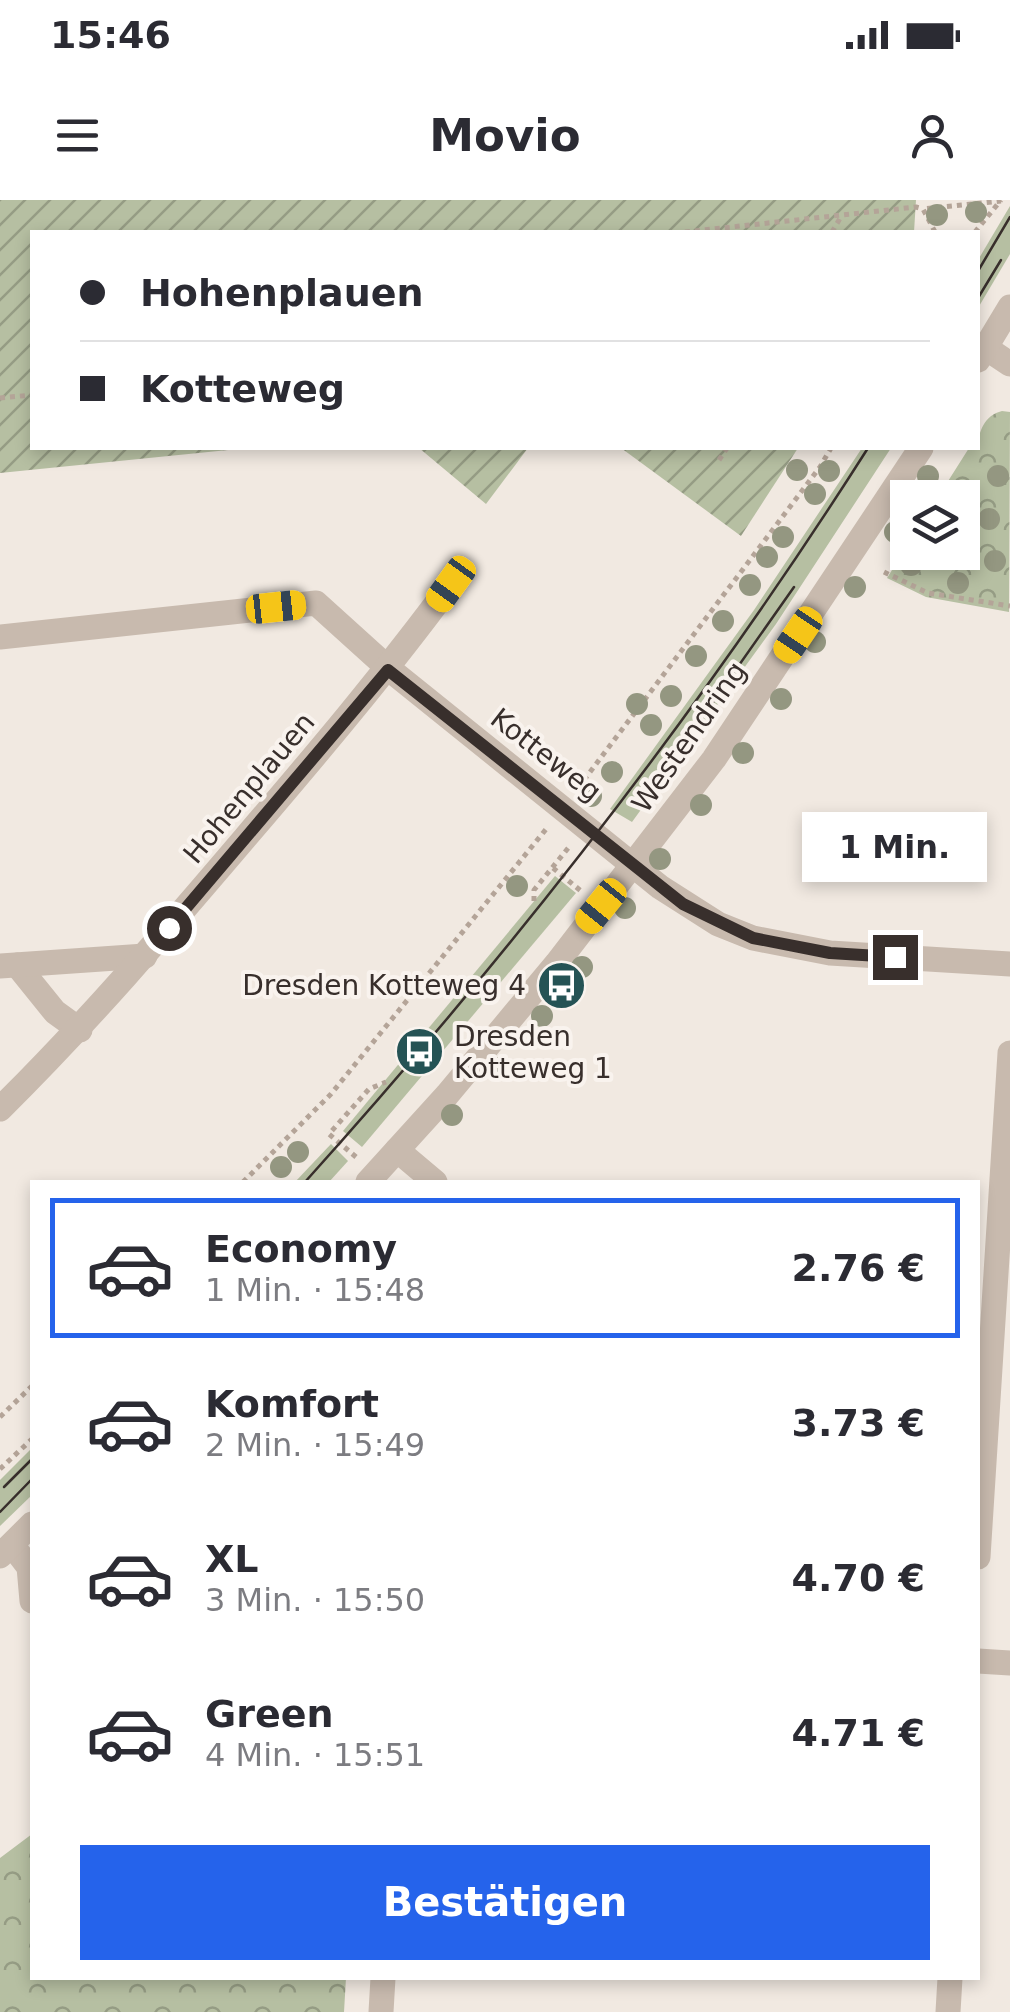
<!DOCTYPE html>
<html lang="de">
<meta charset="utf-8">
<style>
:root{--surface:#fff;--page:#f7f7f7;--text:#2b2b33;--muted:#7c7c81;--line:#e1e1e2;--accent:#2563eb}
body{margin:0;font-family:"DejaVu Sans",sans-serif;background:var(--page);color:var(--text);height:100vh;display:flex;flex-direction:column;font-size:38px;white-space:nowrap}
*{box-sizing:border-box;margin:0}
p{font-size:32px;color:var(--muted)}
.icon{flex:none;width:55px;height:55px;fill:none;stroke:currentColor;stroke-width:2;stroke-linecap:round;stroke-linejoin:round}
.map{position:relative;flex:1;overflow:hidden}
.side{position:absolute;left:30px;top:980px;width:950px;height:800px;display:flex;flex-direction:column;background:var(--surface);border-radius:0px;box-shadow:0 5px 15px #0003}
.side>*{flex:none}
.hud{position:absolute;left:30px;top:30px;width:950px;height:220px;border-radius:0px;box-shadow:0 5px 15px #0003;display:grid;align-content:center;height:220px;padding:0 50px;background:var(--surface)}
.buttons{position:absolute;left:890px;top:280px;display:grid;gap:20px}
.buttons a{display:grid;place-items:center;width:90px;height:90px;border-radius:0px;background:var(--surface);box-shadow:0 5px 15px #0003;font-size:50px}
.end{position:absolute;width:45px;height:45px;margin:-22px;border:12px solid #382f2c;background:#fff;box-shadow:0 0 0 5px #fff}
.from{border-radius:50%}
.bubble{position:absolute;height:70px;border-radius:0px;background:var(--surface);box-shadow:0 5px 15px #0003;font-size:32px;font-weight:700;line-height:70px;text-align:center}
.car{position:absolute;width:30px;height:60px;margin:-30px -15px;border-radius:12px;box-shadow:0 0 8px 2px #0007;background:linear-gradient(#f5c518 24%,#345 0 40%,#f5c518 0 76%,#345 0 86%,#f5c518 0)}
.hud b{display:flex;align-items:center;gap:35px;height:95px;font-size:38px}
.hud b+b{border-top:2px solid var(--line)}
.hud i{width:25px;height:25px;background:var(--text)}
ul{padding:18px 0 0;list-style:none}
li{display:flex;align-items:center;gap:30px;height:140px;margin:0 20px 15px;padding:0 30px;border:5px solid transparent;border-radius:0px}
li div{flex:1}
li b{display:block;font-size:38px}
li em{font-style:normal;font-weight:700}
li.current{border-color:var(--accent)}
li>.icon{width:90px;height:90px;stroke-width:1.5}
.primary-button{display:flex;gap:20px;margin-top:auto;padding:20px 50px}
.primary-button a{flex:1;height:115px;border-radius:0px;background:var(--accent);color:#fff;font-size:40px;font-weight:700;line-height:115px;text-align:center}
.status{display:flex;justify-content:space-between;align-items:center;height:70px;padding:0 50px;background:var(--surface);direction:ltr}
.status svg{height:28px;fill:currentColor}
header{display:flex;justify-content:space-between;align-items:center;height:130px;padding:0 50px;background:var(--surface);font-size:45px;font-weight:700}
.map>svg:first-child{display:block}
</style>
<div class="status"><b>15:46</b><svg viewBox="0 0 49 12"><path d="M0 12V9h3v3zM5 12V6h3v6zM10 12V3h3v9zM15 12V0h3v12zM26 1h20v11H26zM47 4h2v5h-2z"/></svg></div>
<header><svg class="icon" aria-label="menu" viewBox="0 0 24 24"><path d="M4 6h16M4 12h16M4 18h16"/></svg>Movio<svg class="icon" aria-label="person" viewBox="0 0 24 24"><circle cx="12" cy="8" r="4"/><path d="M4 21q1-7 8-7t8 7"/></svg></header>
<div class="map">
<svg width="1010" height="1812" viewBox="0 0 1010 1812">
<defs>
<pattern id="park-crowns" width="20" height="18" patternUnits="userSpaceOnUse" patternTransform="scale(2.5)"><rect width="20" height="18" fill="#b6bfa2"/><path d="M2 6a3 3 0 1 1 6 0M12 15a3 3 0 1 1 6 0" fill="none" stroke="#959c84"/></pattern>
<pattern id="garden-furrows" width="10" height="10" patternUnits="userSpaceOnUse" patternTransform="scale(2.5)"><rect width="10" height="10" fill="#b6bfa2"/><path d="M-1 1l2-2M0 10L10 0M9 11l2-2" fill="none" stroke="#959c84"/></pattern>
</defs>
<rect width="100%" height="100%" fill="#f1e9e1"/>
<g fill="#b6bfa2">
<polygon points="1010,6 1010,54 978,108 978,60"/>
<polygon points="862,248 891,248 776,424 632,622 610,609 754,410"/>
<polygon points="555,676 576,693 362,947 343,931"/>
<polygon points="331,944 348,961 329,982 295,982"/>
<polygon points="32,1248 32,1295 0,1326 0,1280"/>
</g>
<g fill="url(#park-crowns)">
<path d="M1002 211 1010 212 1009 412 926 397 887 378 907 346 908 352H962V298L938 297 969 248H978C978 231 985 215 1002 211Z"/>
<polygon points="32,1634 32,1778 346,1778 344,1812 0,1812 0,1658"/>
</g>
<g fill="url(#garden-furrows)">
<polygon points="0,0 916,0 914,32 32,32 32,248 248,248 0,273"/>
<polygon points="419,248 528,248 486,304"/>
<polygon points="621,248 798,248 741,336"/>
</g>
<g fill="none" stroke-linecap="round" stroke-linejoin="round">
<g stroke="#b4a498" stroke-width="5" stroke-dasharray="5 5" stroke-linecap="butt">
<polyline points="685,32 916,7 923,9"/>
<polyline points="832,32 842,15"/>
<polyline points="935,32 923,9 1001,1"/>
<polyline points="975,32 1001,0"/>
<polyline points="0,198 32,195"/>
<polyline points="719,260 727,248"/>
<polyline points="884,372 928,393 1010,406"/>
<polyline points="578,588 820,267 831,248"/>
<polyline points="553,668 581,691"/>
<polyline points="534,701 534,690 569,647"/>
<polyline points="356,957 329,934 369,889 386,882"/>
<polyline points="243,982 331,894 547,628"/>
<polyline points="0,1217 32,1186"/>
<polyline points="0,1269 32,1239"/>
</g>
<g stroke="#c8baae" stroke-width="25">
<polyline points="986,148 1010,164"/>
<polyline points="978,160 1010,107"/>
<polyline points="0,437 316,403 389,469 660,687 718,724 753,738 830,753 1010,764"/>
<polyline points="17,765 55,812 80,830"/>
<polyline points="0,766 145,756"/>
<path d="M0 909C88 822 165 732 245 638 316 555 386 472 451 384"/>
<polyline points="397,950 435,982"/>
<polyline points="368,982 447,895 557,763 714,559 921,248"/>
<polyline points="12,1345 29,1367 32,1401"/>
<polyline points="0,1356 32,1324"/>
<polyline points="978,1357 1010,853"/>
<polyline points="978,1461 1010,1463"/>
<polyline points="381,1812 383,1778"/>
<polyline points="948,1812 950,1778"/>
</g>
<g stroke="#382f2c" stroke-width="2.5">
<polyline points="978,71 1010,17"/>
<polyline points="978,98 1001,60"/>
<polyline points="699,522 794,387"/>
<path d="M305 982C512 752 702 509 868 248"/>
<polyline points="4,1287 32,1259"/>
<polyline points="0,1312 32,1279"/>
</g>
</g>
<g fill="#949781">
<circle cx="976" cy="12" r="11"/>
<circle cx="937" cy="15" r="11"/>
<circle cx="797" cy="270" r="11"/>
<circle cx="829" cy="271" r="11"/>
<circle cx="928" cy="276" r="11"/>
<circle cx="998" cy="276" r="11"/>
<circle cx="815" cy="294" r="11"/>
<circle cx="989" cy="319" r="11"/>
<circle cx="895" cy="332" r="11"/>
<circle cx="783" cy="337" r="11"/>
<circle cx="767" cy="357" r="11"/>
<circle cx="995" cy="361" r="11"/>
<circle cx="911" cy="365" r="11"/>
<circle cx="958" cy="383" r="11"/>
<circle cx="750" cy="385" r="11"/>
<circle cx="855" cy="387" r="11"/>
<circle cx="723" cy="421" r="11"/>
<circle cx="815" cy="442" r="11"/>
<circle cx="696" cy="456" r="11"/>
<circle cx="671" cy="496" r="11"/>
<circle cx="781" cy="499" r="11"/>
<circle cx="637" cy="504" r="11"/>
<circle cx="651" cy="525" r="11"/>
<circle cx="743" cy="553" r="11"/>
<circle cx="612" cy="572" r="11"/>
<circle cx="591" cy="596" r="11"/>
<circle cx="701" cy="605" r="11"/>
<circle cx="660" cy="659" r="11"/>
<circle cx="517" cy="686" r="11"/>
<circle cx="625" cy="708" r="11"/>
<circle cx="582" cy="767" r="11"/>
<circle cx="542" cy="816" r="11"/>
<circle cx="495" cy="868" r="11"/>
<circle cx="452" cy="915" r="11"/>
<circle cx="298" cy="952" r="11"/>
<circle cx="281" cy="967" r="11"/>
</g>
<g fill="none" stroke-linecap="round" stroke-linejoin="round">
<polyline stroke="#382f2c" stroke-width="12" points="169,728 388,470 683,704 753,738 830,753 895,757"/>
</g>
<defs>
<symbol id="bus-disc" viewBox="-11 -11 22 22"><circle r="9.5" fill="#255355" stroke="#f9f3ee"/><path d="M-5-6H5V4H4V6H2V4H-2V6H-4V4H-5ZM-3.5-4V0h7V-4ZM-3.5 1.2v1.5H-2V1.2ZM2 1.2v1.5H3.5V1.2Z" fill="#fff"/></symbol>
</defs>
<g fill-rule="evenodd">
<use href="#bus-disc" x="534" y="758" width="55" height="55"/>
<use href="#bus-disc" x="392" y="824" width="55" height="55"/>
</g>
<g text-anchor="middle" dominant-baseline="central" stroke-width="8" stroke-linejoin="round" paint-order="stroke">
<g font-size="28" fill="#382f2c" stroke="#f9f3ee">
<text transform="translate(689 537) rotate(-55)">Westendring</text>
<text transform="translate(546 555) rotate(38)">Kotteweg</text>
<text transform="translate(249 588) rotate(-50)">Hohenplauen</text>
</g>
<g font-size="28" fill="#382f2c" stroke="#f9f3ee" text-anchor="end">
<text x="526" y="785">Dresden Kotteweg 4</text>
<text x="454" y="836" text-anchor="start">Dresden<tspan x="454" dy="32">Kotteweg 1</tspan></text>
</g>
</g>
</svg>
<div class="buttons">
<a><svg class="icon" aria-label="layers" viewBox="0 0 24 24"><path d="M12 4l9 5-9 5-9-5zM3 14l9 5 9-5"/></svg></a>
</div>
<i class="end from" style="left:169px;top:728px"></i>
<i class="end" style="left:895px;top:757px"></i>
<div class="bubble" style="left:802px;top:612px;width:185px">1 Min.</div>
<i class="car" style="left:451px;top:384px;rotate:216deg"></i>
<i class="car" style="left:276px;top:407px;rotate:84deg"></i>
<i class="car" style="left:798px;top:435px;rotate:214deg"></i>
<i class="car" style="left:601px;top:706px;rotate:219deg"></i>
<div class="hud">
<b><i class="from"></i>Hohenplauen</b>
<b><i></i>Kotteweg</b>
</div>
<section class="side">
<ul>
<li class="current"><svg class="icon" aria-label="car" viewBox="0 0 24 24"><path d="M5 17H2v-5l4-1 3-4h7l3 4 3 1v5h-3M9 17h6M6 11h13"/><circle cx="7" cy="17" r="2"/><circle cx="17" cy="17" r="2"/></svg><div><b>Economy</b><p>1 Min. · 15:48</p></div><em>2.76 €</em></li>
<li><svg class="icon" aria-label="car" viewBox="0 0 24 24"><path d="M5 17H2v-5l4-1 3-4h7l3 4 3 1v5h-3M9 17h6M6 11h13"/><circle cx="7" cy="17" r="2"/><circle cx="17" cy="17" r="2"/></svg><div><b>Komfort</b><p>2 Min. · 15:49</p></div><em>3.73 €</em></li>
<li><svg class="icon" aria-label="car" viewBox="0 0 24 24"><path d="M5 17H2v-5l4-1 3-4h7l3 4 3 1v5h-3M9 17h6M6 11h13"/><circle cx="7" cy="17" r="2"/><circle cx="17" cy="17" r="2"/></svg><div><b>XL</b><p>3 Min. · 15:50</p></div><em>4.70 €</em></li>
<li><svg class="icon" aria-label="car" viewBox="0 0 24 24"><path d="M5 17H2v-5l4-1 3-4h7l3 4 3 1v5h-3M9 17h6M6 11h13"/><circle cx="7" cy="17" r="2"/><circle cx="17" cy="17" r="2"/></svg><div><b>Green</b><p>4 Min. · 15:51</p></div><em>4.71 €</em></li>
</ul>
<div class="primary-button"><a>Bestätigen</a></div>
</section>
</div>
